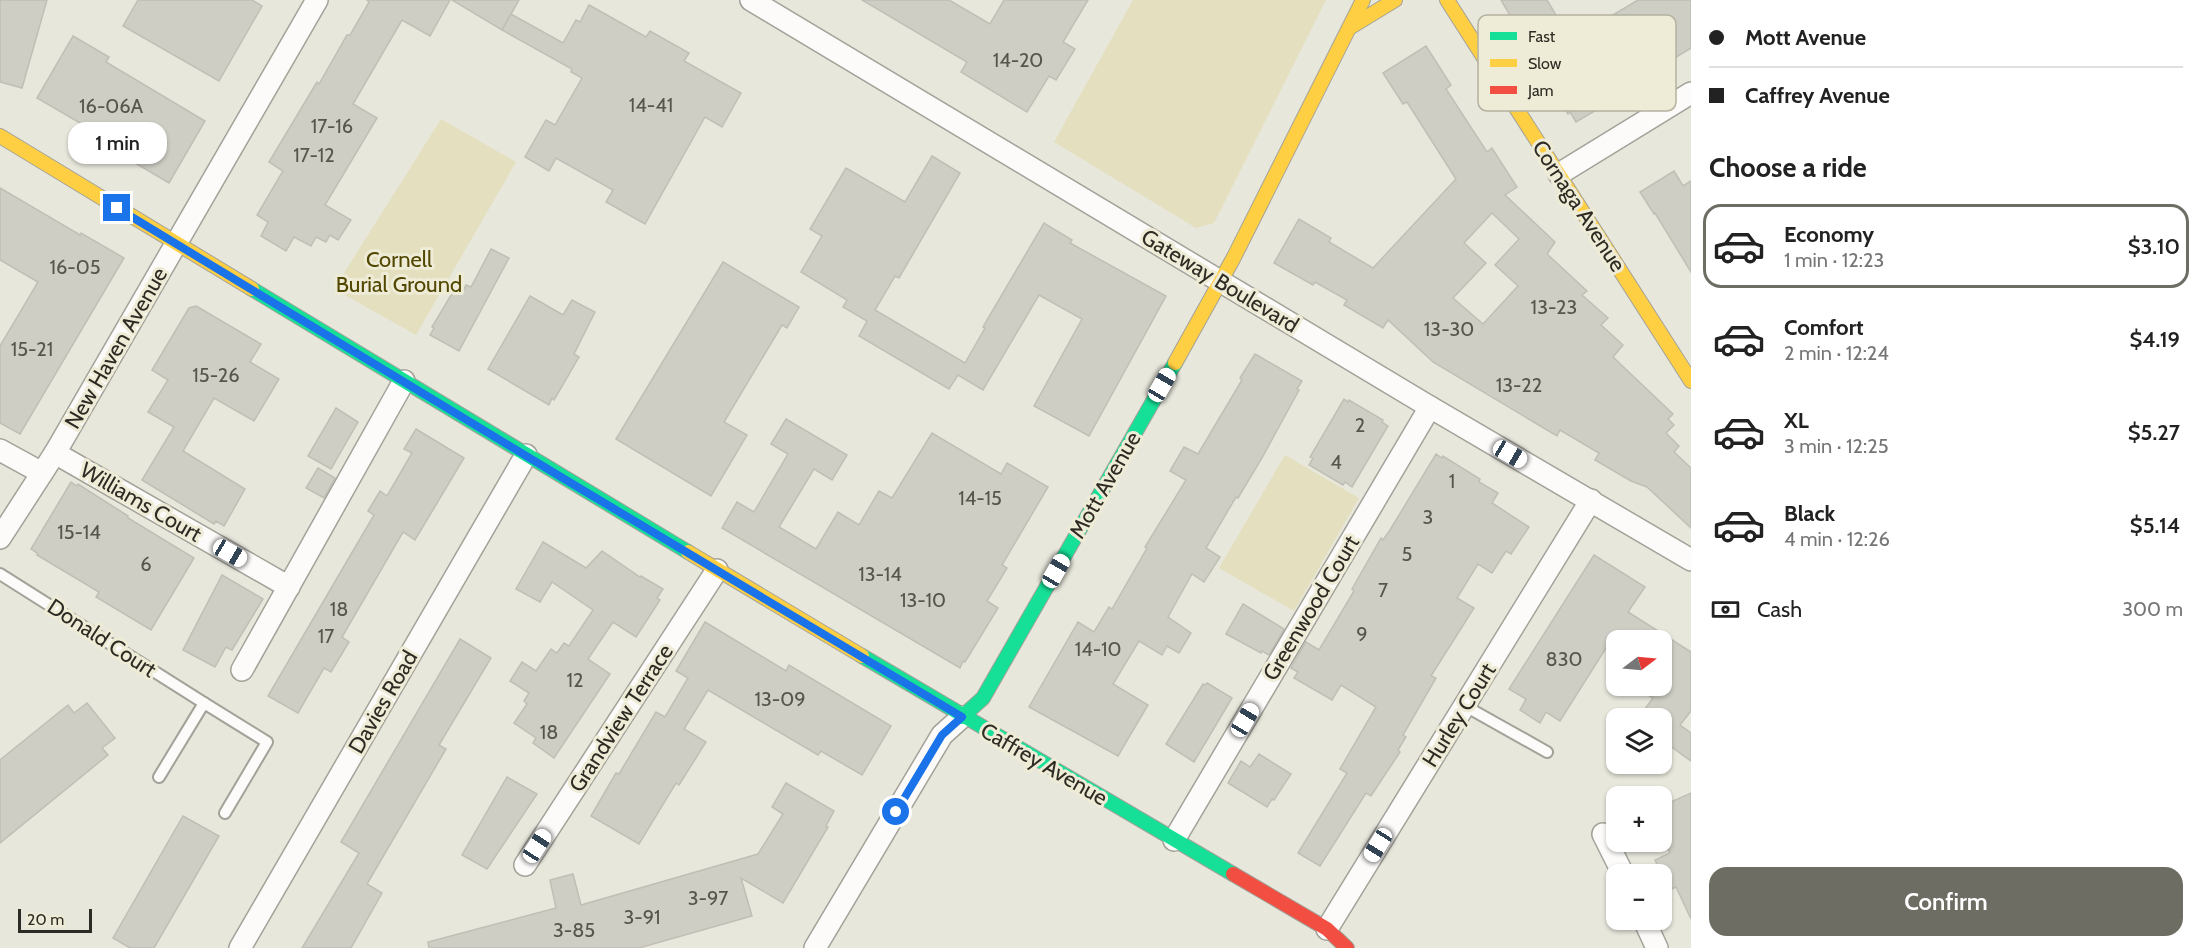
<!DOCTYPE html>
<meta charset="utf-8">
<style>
:root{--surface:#fff;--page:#f6f6f6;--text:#222;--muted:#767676;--line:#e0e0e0;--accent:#6e6d64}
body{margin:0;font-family:Cabin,sans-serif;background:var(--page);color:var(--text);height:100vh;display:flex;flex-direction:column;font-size:22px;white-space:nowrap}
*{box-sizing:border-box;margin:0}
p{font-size:20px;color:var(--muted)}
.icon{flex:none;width:33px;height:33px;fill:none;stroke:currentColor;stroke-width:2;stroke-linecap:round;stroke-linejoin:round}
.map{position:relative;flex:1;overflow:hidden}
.drawer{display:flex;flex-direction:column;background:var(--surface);width:510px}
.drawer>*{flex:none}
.banner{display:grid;align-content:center;height:132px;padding:0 18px;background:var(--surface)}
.needle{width:39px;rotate:74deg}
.buttons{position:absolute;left:1606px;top:630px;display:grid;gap:12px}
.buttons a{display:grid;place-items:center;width:66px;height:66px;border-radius:12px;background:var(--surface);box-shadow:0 2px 4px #0004;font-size:30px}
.scale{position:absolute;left:18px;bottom:15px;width:74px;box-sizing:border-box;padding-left:6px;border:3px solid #2d2b23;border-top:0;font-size:16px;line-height:21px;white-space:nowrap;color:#2d2b23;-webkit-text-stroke:4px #eeebd6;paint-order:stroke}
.end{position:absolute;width:27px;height:27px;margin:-14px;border:8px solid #1a73e8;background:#fff;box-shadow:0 0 0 3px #fff}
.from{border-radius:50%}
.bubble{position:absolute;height:42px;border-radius:18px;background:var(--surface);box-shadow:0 2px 4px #0004;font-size:20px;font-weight:600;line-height:42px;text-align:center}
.car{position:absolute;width:18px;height:36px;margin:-18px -9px;border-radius:8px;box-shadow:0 0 4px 2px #0007;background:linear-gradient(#fff 24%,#345 0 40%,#fff 0 76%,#345 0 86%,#fff 0)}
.banner b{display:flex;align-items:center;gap:21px;height:57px;font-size:22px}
.banner b+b{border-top:2px solid var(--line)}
.banner i{width:15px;height:15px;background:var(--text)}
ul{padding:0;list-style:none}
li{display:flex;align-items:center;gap:18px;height:84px;margin:0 12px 9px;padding:0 6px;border:3px solid transparent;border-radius:18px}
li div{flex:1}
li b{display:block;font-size:22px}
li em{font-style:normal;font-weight:600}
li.on{border-color:var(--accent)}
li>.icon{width:54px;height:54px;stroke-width:1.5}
h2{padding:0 18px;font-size:27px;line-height:72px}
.pay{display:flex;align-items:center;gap:15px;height:66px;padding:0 18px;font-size:22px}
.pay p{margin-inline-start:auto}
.button{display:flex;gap:12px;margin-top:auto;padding:12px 18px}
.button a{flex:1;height:69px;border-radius:18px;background:var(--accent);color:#fff;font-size:24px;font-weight:600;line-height:69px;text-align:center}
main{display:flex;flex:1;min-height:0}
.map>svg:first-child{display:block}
</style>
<main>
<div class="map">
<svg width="1691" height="948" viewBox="0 0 1691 948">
<rect width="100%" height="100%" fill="#e8e7dc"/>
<g fill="#e4dfbe">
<polygon points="1133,0 1326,0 1214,223 1196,228 1054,142"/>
<polygon points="441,119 516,162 416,335 334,289"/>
<polygon points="1285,455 1359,498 1294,611 1219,568"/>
</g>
<g fill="#cfcec5" stroke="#c0bfb6" stroke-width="1.5" fill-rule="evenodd">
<polygon points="0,0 47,0 22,88 0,82"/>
<polygon points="138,0 252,0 262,6 219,81 123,26"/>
<polygon points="367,0 450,0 430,36 402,20 353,104 377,118 325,205 351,220 338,240 330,235 326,242 316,237 311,246 294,237 286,251 261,236 268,222 257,215 283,171 269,162 317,82 319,84 347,35 350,35 369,2"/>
<polygon points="452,0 519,0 502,30"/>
<polygon points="862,0 949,0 990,24 1004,0 1088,0 1063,42 1075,49 1056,80 1049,76 1027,112 961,72 967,62"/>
<polygon points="1501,0 1547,0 1571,40 1638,0 1691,0 1691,48 1668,62 1670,65 1609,100 1610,102 1576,122 1570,112 1568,114"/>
<polygon points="589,5 646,37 650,31 689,53 684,61 741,93 722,127 705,117 645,224 606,202 613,190 556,158 549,171 525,157 546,120 555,125 582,78 571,72 572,69 502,30 511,14 563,43 576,20 580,22"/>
<polygon points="73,36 109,57 106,62 205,121 169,183 84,133 87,127 37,98"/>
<path d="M1426 46 1451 85 1446 89 1487 152 1492 148 1517 187 1505 195 1555 242 1547 254 1587 291 1582 295 1608 318 1601 325 1623 345 1613 357 1673 414 1668 419 1674 425 1666 433 1679 446 1674 452 1691 468V528L1647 487 1631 481 1595 460 1599 453 1560 430 1557 436 1433 362 1388 320 1383 328 1344 305 1347 300 1315 282 1313 285 1274 263 1299 219 1331 238 1329 242 1373 268 1456 179 1407 102 1403 104 1383 73ZM1492 213 1519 239 1495 265 1518 286 1483 324 1453 298 1486 263 1464 243Z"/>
<polygon points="932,156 960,173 899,278 895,276 875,310 965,363 985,328 983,327 1044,223 1072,240 1070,243 1166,296 1089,436 1034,406 1082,319 1039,295 983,390 958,375 949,389 859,336 867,321 843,307 847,300 801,272 822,236 810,229 846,168 905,202"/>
<polygon points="1674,171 1683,186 1691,181 1691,272 1655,213 1654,214 1640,192"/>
<polygon points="0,188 80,235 81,233 124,258 20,434 0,423 0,346 38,282 0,260"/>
<polygon points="491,249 509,258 459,351 430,335 434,328 432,327 457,285 464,289 466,285 471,287"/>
<polygon points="723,262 799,307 787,328 782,325 724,422 747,435 711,496 616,439"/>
<polygon points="530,296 563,315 572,300 595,312 574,354 579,357 554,400 552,398 549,405 488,369"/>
<polygon points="196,306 261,344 250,362 279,379 254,421 214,398 183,451 245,489 224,526 216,521 214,524 142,480 174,427 148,412 168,380 152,370 189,308"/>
<polygon points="1255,354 1302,381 1297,389 1299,390 1262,458 1238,498 1236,497 1206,548 1220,557 1204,582 1192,574 1168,617 1191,633 1179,653 1167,646 1162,655 1139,641 1113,684 1148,705 1118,756 1029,707 1078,622 1094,632 1109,607 1112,609 1147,548 1145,547 1186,480 1170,471 1184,447 1198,454 1242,380 1240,378"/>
<polygon points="1344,399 1348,402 1349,400 1383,420 1382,422 1388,426 1352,487 1345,482 1343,485 1309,465 1313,458 1310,457"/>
<polygon points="336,408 358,422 331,469 308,456"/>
<polygon points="786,419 847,455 832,480 814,469 779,527 816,549 838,512 859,525 879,491 892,498 932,433 1001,474 1007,463 1048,487 1002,565 1007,568 987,601 998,608 965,662 963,661 960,668 722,528 737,502 754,512 788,454 771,444"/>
<polygon points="416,429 464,458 415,540 403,532 342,637 349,642 331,672 324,668 298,713 268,696 374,515 368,511 380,491 387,496 412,453 404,449"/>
<polygon points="1436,454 1442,458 1443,456 1480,479 1479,482 1498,493 1492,503 1529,527 1511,554 1506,551 1492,573 1478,564 1457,598 1474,608 1431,676 1436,678 1403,735 1406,737 1398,750 1400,752 1371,796 1366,793 1320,866 1298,853 1347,773 1340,769 1376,707 1341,685 1332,700 1294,678 1298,672 1291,668 1306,642 1319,650 1354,591 1352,589 1381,538 1383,540 1390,530"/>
<polygon points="318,468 335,478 324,498 306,488"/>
<polygon points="71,482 77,486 78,484 128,516 128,518 194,558 151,630 96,597 99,592 37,555 37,553 31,549"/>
<polygon points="543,542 586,568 602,551 640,577 641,576 663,589 657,598 660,600 636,637 613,622 588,659 610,674 554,758 533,743 536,738 514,723 527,704 524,701 529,693 510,681 522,662 536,671 551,649 557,653 564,643 569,646 593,610 552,582 540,602 516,589"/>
<polygon points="1594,555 1645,587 1628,612 1691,652 1691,711 1680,725 1691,733 1691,761 1666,743 1662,747 1662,718 1638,718 1653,698 1634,686 1662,686 1662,640 1611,640 1560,721 1546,712 1540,723 1520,710 1526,699 1509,689"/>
<polygon points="222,575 263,599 232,650 226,647 215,667 183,650"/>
<polygon points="1243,604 1284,629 1269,655 1262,651 1261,653 1226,634"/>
<polygon points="705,622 786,671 789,665 891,726 862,775 821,751 818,755 708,690 684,729 706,742 679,785 676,783 639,844 591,816 616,773 619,774 656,712 665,717 688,678 676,671"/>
<polygon points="460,639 491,658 439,745 446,749 367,884 382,893 351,948 302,948 359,853 341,842"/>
<polygon points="1207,683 1232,698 1194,762 1166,744 1203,684 1205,685"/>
<polygon points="87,703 115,738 102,748 108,755 0,843 0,760 68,705 74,713"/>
<polygon points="1259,754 1291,774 1274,800 1272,799 1267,807 1228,783 1241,761 1250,767"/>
<polygon points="507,777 537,794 487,869 462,855"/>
<polygon points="786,783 834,811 826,826 828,827 783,903 741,878 752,916 639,948 429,948 428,942 556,908 550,880 573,874 581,905 758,854 783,814 772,807"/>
<polygon points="1691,793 1691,919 1676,887 1669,890 1655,860 1670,853 1662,837 1662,806"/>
<polygon points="183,816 219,836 154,948 130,948 113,938"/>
</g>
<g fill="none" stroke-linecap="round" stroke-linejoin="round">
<defs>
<g id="lane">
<polyline points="0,574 204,703"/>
<polyline points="1465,706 1547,752"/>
<polyline points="159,777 204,703 267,742 225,813"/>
</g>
<g id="street">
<polyline points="751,0 1430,407 1691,560"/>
<polyline points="1559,174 1691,93"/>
<polyline points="0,450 42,473"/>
<polyline points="55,453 289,587"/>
<polyline points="0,538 55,453 317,0"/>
<polyline points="242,670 404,381"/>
<polyline points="1603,834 1623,874"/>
<polyline points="1174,840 1430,407"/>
<polyline points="525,865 717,570"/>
<polyline points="1644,920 1657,948"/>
<polyline points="1327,929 1591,500"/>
<polyline points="240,948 526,455"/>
<polyline points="815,948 942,735 962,717"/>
</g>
<g id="fast">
<polyline points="252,289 688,552"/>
<polyline points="862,656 1233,874"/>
<polyline points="962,717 983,698 1175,363"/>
</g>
<g id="slow">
<polyline points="1447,0 1691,381"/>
<polyline points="1349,28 1395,0"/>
<polyline points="0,136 252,289"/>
<polyline points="1175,363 1234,257 1363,0"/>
<polyline points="688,552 862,656"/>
</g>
<polyline id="jam" points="1233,874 1327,929 1347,948"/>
</defs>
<use href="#lane" stroke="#a3a299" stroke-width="14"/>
<use href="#street" stroke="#a3a299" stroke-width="24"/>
<use href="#fast" stroke="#a3a299" stroke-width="16"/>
<use href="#slow" stroke="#a3a299" stroke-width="16"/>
<use href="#jam" stroke="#a3a299" stroke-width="16"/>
<use href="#lane" stroke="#fcfbfa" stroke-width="10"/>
<use href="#street" stroke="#fcfbfa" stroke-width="21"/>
<use href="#fast" stroke="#16e098" stroke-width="14"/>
<use href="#slow" stroke="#ffcf43" stroke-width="14"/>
<use href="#jam" stroke="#f24e42" stroke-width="14"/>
</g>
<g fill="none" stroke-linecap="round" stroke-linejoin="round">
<polyline stroke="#1a73e8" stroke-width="8" points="117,208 561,477 962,717 942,735 896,812"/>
</g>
<g text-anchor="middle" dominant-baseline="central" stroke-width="6" stroke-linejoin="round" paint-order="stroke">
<g font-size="20" fill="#57564d">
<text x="1018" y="60">14-20</text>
<text x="651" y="105">14-41</text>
<text x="111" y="106">16-06A</text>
<text x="332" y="126">17-16</text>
<text x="314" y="155">17-12</text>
<text x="75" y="267">16-05</text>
<text x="1554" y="307">13-23</text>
<text x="1449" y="329">13-30</text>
<text x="32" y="349">15-21</text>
<text x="216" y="375">15-26</text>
<text x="1519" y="385">13-22</text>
<text x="1360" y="425">2</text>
<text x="1336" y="462">4</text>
<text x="1452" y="481">1</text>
<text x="980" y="498">14-15</text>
<text x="1428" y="517">3</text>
<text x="79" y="532">15-14</text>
<text x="1407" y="554">5</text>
<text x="146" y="564">6</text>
<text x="880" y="574">13-14</text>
<text x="1383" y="590">7</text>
<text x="923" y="600">13-10</text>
<text x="339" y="609">18</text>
<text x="1362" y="634">9</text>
<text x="326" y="636">17</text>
<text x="1098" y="649">14-10</text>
<text x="1564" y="659">830</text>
<text x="575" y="680">12</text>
<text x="780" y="699">13-09</text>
<text x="549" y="732">18</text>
<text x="708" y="898">3-97</text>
<text x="642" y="917">3-91</text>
<text x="574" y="930">3-85</text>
</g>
<g font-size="22" fill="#2d2b23" stroke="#eeebd6">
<text transform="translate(1579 206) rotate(57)">Cornaga Avenue</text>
<text transform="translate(1220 281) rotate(31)">Gateway Boulevard</text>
<text transform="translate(116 348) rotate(-60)">New Haven Avenue</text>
<text transform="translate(1105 485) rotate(-60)">Mott Avenue</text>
<text transform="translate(141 502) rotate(30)">Williams Court</text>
<text transform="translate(1311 608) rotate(-59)">Greenwood Court</text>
<text transform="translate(102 638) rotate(33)">Donald Court</text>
<text transform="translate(383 702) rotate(-60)">Davies Road</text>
<text transform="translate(1459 715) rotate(-58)">Hurley Court</text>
<text transform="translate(621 718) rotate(-57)">Grandview Terrace</text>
<text transform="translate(1044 764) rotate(30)">Caffrey Avenue</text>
</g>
<g font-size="22" fill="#514701" stroke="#eeebd6">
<text x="399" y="259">Cornell<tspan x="399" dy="25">Burial Ground</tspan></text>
</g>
</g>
<rect x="1478" y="15" width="198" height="96" rx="9" fill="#eeebd6" stroke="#b4b1a0" stroke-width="1.5"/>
<rect x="1490" y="32" width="27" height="8" fill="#16e098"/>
<rect x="1490" y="59" width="27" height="8" fill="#ffcf43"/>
<rect x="1490" y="86" width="27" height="8" fill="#f24e42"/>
<g font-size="16" fill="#2d2b23">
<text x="1528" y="42">Fast</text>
<text x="1528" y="69">Slow</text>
<text x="1528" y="96">Jam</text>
</g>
</svg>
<div class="buttons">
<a><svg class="needle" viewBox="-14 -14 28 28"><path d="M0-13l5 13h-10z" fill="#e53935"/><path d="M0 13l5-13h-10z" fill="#767676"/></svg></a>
<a><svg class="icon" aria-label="layers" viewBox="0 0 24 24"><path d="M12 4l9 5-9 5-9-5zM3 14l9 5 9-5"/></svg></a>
<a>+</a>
<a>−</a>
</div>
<div class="scale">20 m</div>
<i class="end from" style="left:896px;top:812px"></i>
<i class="end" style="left:117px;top:208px"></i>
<div class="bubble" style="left:68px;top:122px;width:99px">1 min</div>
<i class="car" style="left:1162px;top:385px;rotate:30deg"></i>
<i class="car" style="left:1510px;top:454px;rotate:120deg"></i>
<i class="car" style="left:230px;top:553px;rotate:120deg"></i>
<i class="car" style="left:1056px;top:571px;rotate:30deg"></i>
<i class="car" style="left:1245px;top:720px;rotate:31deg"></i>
<i class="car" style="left:1378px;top:845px;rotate:212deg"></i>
<i class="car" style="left:537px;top:846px;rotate:33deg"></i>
</div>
<section class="drawer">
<div class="banner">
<b><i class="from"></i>Mott Avenue</b>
<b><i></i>Caffrey Avenue</b>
</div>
<h2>Choose a ride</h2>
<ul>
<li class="on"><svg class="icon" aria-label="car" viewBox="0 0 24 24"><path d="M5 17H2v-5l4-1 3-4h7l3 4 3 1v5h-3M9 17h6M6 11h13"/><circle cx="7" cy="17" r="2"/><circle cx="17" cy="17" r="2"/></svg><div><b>Economy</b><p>1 min · 12:23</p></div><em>$3.10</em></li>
<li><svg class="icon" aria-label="car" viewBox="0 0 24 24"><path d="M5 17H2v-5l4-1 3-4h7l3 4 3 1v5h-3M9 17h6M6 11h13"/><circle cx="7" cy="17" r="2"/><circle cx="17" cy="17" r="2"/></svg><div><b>Comfort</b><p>2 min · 12:24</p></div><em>$4.19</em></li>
<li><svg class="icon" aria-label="car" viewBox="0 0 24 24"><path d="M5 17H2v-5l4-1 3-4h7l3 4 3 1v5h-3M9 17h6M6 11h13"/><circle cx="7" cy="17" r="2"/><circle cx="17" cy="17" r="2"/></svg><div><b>XL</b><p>3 min · 12:25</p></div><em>$5.27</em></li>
<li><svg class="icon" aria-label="car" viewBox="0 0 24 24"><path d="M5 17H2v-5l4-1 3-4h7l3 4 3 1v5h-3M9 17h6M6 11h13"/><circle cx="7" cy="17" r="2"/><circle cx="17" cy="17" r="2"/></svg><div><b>Black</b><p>4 min · 12:26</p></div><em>$5.14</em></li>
</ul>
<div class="pay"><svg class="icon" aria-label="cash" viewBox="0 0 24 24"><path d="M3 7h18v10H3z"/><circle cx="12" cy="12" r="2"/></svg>Cash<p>300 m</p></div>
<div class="button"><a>Confirm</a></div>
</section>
</main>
